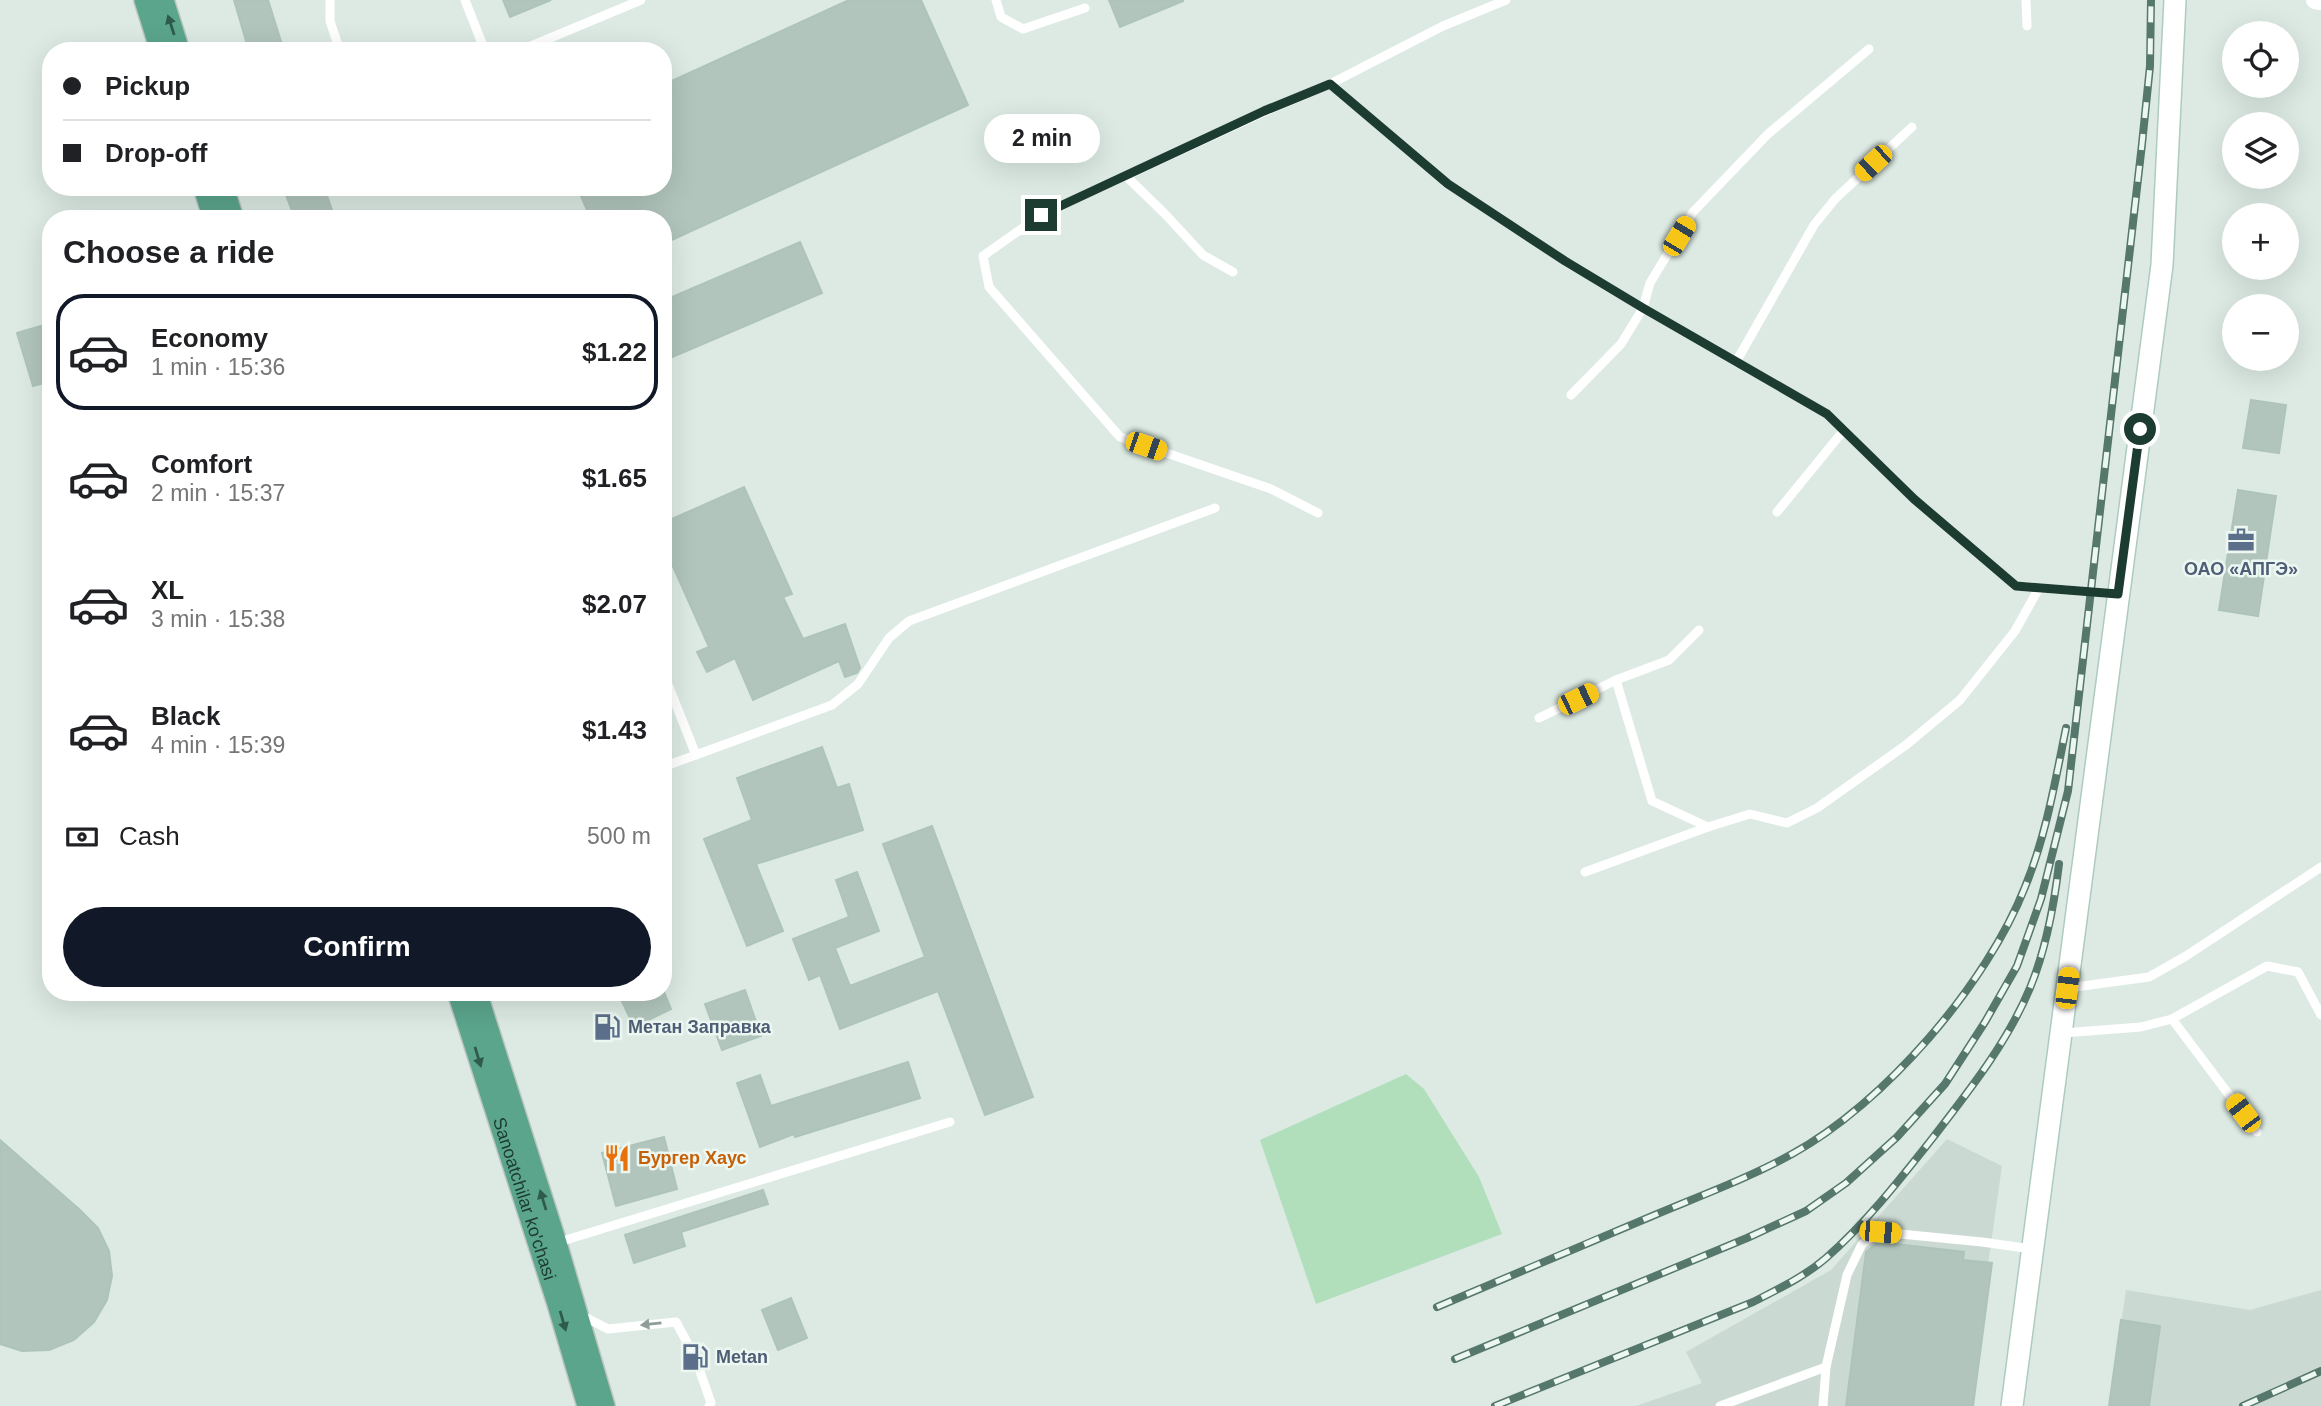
<!DOCTYPE html>
<meta charset="utf-8">
<style>
:root{--surface:#fff;--page:#f6f6f6;--text:#202124;--muted:#757577;--line:#e0e0e0;--accent:#111827}
body{margin:0;font-family:Helvetica,sans-serif;background:var(--page);color:var(--text);height:100vh;display:flex;flex-direction:column;font-size:26px;white-space:nowrap}
*{box-sizing:border-box;margin:0}
p{font-size:23px;color:var(--muted)}
.icon{flex:none;width:38px;height:38px;fill:none;stroke:currentColor;stroke-width:2;stroke-linecap:round;stroke-linejoin:round}
.map{position:relative;flex:1;overflow:hidden}
.details{position:absolute;left:42px;top:210px;width:630px;height:791px;display:flex;flex-direction:column;background:var(--surface);border-radius:28px;box-shadow:0 7px 28px #0002}
.details>*{flex:none}
.guide{position:absolute;left:42px;top:42px;width:630px;height:154px;border-radius:28px;box-shadow:0 7px 28px #0002;display:grid;align-content:center;height:154px;padding:0 21px;background:var(--surface)}
.fabs{position:absolute;left:2222px;top:21px;display:grid;gap:14px}
.fabs a{display:grid;place-items:center;width:77px;height:77px;border-radius:50%;background:var(--surface);box-shadow:0 7px 28px #0002;font-size:35px}
.end{position:absolute;width:32px;height:32px;margin:-16px;border:9px solid #1c3b31;background:#fff;box-shadow:0 0 0 4px #fff}
.from{border-radius:50%}
.bubble{position:absolute;height:49px;border-radius:24px;background:var(--surface);box-shadow:0 7px 28px #0002;font-size:23px;font-weight:800;line-height:49px;text-align:center}
.car{position:absolute;width:21px;height:42px;margin:-21px -10px;border-radius:9px;box-shadow:0 0 5px 2px #0007;background:linear-gradient(#f5c518 24%,#345 0 40%,#f5c518 0 76%,#345 0 86%,#f5c518 0)}
.guide b{display:flex;align-items:center;gap:24px;height:66px;font-size:26px}
.guide b+b{border-top:2px solid var(--line)}
.guide i{width:18px;height:18px;background:var(--text)}
ul{padding:0;list-style:none}
li{display:flex;align-items:center;gap:21px;height:116px;margin:0 14px 10px;padding:0 7px;border:4px solid transparent;border-radius:28px}
li div{flex:1}
li b{display:block;font-size:26px}
li em{font-style:normal;font-weight:800}
li.active{border-color:var(--accent)}
li>.icon{width:63px;height:63px;stroke-width:1.5}
h2{padding:0 21px;font-size:32px;line-height:84px}
.pay{display:flex;align-items:center;gap:18px;height:77px;padding:0 21px;font-size:26px}
.pay p{margin-inline-start:auto}
.action{display:flex;gap:14px;margin-top:auto;padding:14px 21px}
.action a{flex:1;height:80px;border-radius:42px;background:var(--accent);color:#fff;font-size:28px;font-weight:800;line-height:80px;text-align:center}
.map>svg:first-child{display:block}
</style>
<div class="map">
<svg width="2321" height="1406" viewBox="0 0 2321 1406">
<rect width="100%" height="100%" fill="#dceae3"/>
<g fill="#cadad2">
<polygon points="1947,1139 2002,1166 1968,1406 1636,1406 1702,1383 1686,1352 1831,1270"/>
<polygon points="2126,1290 2250,1310 2321,1290 2321,1406 2109,1406"/>
</g>
<polygon fill="#b1dfbb" points="1406,1074 1424,1089 1479,1177 1502,1234 1316,1304 1260,1140"/>
<g fill="#b1c5bc" stroke="#aec4ba" stroke-width="2">
<polygon points="234,0 268,0 284,51 249,51"/>
<polygon points="503,0 551,0 510,17"/>
<polygon points="849,0 921,0 968,105 663,244 663,219 591,219 577,187 663,187 663,85"/>
<polygon points="1109,0 1183,0 1183,1 1120,27"/>
<polygon points="299,187 324,187 335,219 295,219 285,192"/>
<polygon points="800,242 822,293 663,361 663,301"/>
<polygon points="51,323 51,381 33,386 17,333"/>
<polygon points="2251,400 2286,405 2279,453 2243,448"/>
<polygon points="744,487 792,594 783,597 803,639 845,624 860,668 857,673 845,677 839,661 753,700 735,658 707,672 697,652 709,647 663,544 663,523"/>
<polygon points="2238,490 2276,496 2258,616 2219,610"/>
<polygon points="822,747 837,788 849,784 863,830 756,864 783,931 747,946 704,839 752,820 737,778"/>
<polygon points="932,826 1033,1097 985,1115 938,991 840,1029 820,975 809,980 793,939 849,917 836,880 857,872 879,931 835,948 850,986 925,957 883,844"/>
<polygon points="745,990 761,1036 722,1050 705,1004"/>
<polygon points="636,992 664,992 671,1009 634,1027 621,999"/>
<polygon points="908,1062 920,1098 795,1137 794,1134 760,1147 737,1083 760,1075 771,1106"/>
<polygon points="664,1137 677,1189 616,1206 602,1153"/>
<polygon points="0,1140 80,1210 98,1228 109,1251 112,1276 107,1300 94,1322 74,1340 49,1350 22,1351 0,1344"/>
<polygon points="763,1190 768,1204 681,1232 685,1246 634,1263 625,1235"/>
<polygon points="1878,1242 1964,1252 1963,1260 1992,1263 1973,1406 1846,1406 1866,1252"/>
<polygon points="791,1298 807,1338 778,1350 762,1310"/>
<polygon points="2121,1320 2160,1326 2149,1406 2109,1406"/>
</g>
<g fill="none" stroke-linecap="round" stroke-linejoin="round">
<defs>
<polyline id="secondary" points="2012,1406 2162,265 2175,0"/>
<g id="primary">
<polyline points="145,0 161,51"/>
<polyline points="163,0 179,51"/>
<polyline points="204,187 214,219"/>
<polyline points="223,187 233,219"/>
<path id="s1" d="M458 992 558 1304 588 1406"/>
<polyline points="476,992 556,1243 604,1406"/>
</g>
</defs>
<use href="#secondary" stroke="#aecbbf" stroke-width="24"/>
<use href="#primary" stroke="#bbc4c1" stroke-width="24"/>
<g stroke="#fff" stroke-width="9">
<polyline points="330,0 330,21 340,51"/>
<polyline points="465,0 485,51"/>
<polyline points="996,0 1001,17 1023,29 1085,8"/>
<polyline points="2026,0 2027,26"/>
<polyline points="519,51 641,0"/>
<polyline points="1330,84 1448,184 1565,261 1643,308 1827,414 1914,499 2016,586 2118,594"/>
<polyline points="1126,176 1165,214 1203,255 1233,272"/>
<polyline points="1736,362 1814,225 1835,199 1912,127"/>
<polyline points="1571,395 1621,344 1643,308 1650,283 1693,212 1768,134 1869,49"/>
<polyline points="1777,512 1844,430"/>
<polyline points="1318,513 1271,489 1120,437 989,287 983,256 1041,215 1264,112 1330,84 1443,26 1506,0"/>
<polyline points="663,672 696,755"/>
<polyline points="1616,680 1652,801 1708,827 1750,814 1787,823 1817,808 1906,745 1960,700 2015,631 2039,588"/>
<polyline points="1539,718 1616,680 1669,660 1699,630"/>
<polyline points="663,767 832,705 858,684 889,638 909,621 1215,508"/>
<polyline points="1585,872 1708,827"/>
<polyline points="2068,988 2149,977 2186,956 2321,867"/>
<polyline points="2172,1019 2267,966 2298,972 2321,1015"/>
<polyline points="2063,1033 2141,1027 2172,1019 2257,1132"/>
<polyline points="556,1243 950,1122"/>
<polyline points="581,1315 608,1329 676,1322 695,1357 711,1403 709,1406"/>
<polyline points="1720,1406 1826,1367 1847,1275 1862,1244 1880,1232 1982,1242 2032,1249"/>
<polyline points="1823,1406 1826,1367"/>
</g>
<polyline stroke="#fff" stroke-width="18" points="2315,0 2321,1"/>
<use href="#secondary" stroke="#fff" stroke-width="21"/>
<use href="#primary" stroke="#5ba58d" stroke-width="21"/>
<defs>
<g id="rail">
<path d="M1437 1307C1510 1276 1583 1245 1657 1214 1702 1195 1749 1178 1792 1154 1884 1104 1987 984 2025 887 2046 836 2055 782 2066 728"/>
<polyline points="1455,1359 1747,1238 1806,1211 1846,1183 1897,1137 1945,1084 1985,1022 2017,966 2041,899 2068,791 2142,144 2150,66 2151,0"/>
<path d="M1495 1406 1753 1302C1778 1289 1804 1277 1826 1258 1867 1222 1901 1178 1935 1135 1971 1088 2007 1043 2030 988 2046 949 2054 906 2059 864"/>
<polyline points="2243,1406 2321,1371"/>
</g>
</defs>
<use href="#rail" stroke="#56776c" stroke-width="8"/>
<use href="#rail" stroke="#ecf7f1" stroke-width="5" stroke-dasharray="16" stroke-linecap="butt"/>
</g>
<defs><path id="oneway-solid" d="M-6-.8H1V-3.2L6.5 0L1 3.2V.8H-6Z" transform="scale(1.75)"/></defs>
<g fill="#2f5b4d">
<use href="#oneway-solid" transform="translate(171 25) rotate(-108)"/>
<use href="#oneway-solid" transform="translate(478 1057) rotate(73)"/>
<use href="#oneway-solid" transform="translate(543 1200) rotate(-107)"/>
<use href="#oneway-solid" transform="translate(563 1321) rotate(74)"/>
</g>
<use fill="#8e9d98" href="#oneway-solid" transform="translate(651 1324) rotate(174)"/>
<g fill="none" stroke-linecap="round" stroke-linejoin="round">
<polyline stroke="#1c3b31" stroke-width="9" points="1041,215 1264,111 1330,84 1448,184 1565,261 1643,308 1827,414 1914,499 2016,586 2118,594 2140,429"/>
</g>
<defs>
<symbol id="office-bare" viewBox="-9 -9 18 18"><path d="M-6-3h4V-5.5h4V-3h4V5H-6ZM-1-4.5V-3h2v-1.5ZM-6 0V1H6V0Z" fill="#5c6f8a" stroke="#ecf7f1" stroke-width="2.5" paint-order="stroke"/></symbol>
<symbol id="fuel-bare" viewBox="-9 -9 18 18"><path d="M-5.5-6h7V0h2V4h1.3V-2.5L3-4.5l.8-.8L6-3V5H2.5V1h-1V6h-7ZM-4.2-4.7v3.2H.2V-4.7Z" fill="#5c6f8a" stroke="#ecf7f1" stroke-width="2.5" paint-order="stroke"/></symbol>
<symbol id="restaurant-bare" viewBox="-9 -9 18 18"><path d="M-5-6h1v4h1v-4h1v4h1v-4h1v5L-1.5 .5V6h-2V.5L-5-1ZM5-6V6H3V1.5H1.5Q1.5-4 5-6Z" fill="#e8710a" stroke="#ecf7f1" stroke-width="2.5" paint-order="stroke"/></symbol>
</defs>
<g fill-rule="evenodd">
<use href="#office-bare" x="2222" y="521" width="38" height="38"/>
<use href="#fuel-bare" x="588" y="1008" width="38" height="38"/>
<use href="#restaurant-bare" x="598" y="1139" width="38" height="38"/>
<use href="#fuel-bare" x="676" y="1338" width="38" height="38"/>
</g>
<g text-anchor="middle" dominant-baseline="central" stroke-width="5" stroke-linejoin="round" paint-order="stroke">
<g font-size="18" font-weight="bold" fill="#4e5e75" stroke="#ecf7f1" text-anchor="start">
<text x="2241" y="569" text-anchor="middle">ОАО «АПГЭ»</text>
<text x="628" y="1027">Метан Заправка</text>
<text x="716" y="1357">Metan</text>
</g>
<g font-size="18" font-weight="bold" fill="#c56008" stroke="#ecf7f1" text-anchor="start">
<text x="638" y="1158">Бургер Хаус</text>
</g>
<g font-size="18" fill="#1c3b31" stroke="#ecf7f1">
<text stroke="none"><textPath href="#s1" startOffset="217">Sanoatchilar ko'chasi</textPath></text>
</g>
</g>
</svg>
<div class="fabs">
<a><svg class="icon" aria-label="locate" viewBox="0 0 24 24"><circle cx="12" cy="12" r="6"/><path d="M12 2v4M12 18v4M2 12h4M18 12h4"/></svg></a>
<a><svg class="icon" aria-label="layers" viewBox="0 0 24 24"><path d="M12 4l9 5-9 5-9-5zM3 14l9 5 9-5"/></svg></a>
<a>+</a>
<a>−</a>
</div>
<i class="end from" style="left:2140px;top:429px"></i>
<i class="end" style="left:1041px;top:215px"></i>
<div class="bubble" style="left:984px;top:114px;width:116px">2 min</div>
<i class="car" style="left:1873px;top:163px;rotate:227deg"></i>
<i class="car" style="left:1679px;top:236px;rotate:31deg"></i>
<i class="car" style="left:1146px;top:446px;rotate:109deg"></i>
<i class="car" style="left:1578px;top:699px;rotate:64deg"></i>
<i class="car" style="left:2067px;top:988px;rotate:7deg"></i>
<i class="car" style="left:2243px;top:1113px;rotate:323deg"></i>
<i class="car" style="left:1880px;top:1232px;rotate:95deg"></i>
<div class="guide">
<b><i class="from"></i>Pickup</b>
<b><i></i>Drop-off</b>
</div>
<section class="details">
<h2>Choose a ride</h2>
<ul>
<li class="active"><svg class="icon" aria-label="car" viewBox="0 0 24 24"><path d="M5 17H2v-5l4-1 3-4h7l3 4 3 1v5h-3M9 17h6M6 11h13"/><circle cx="7" cy="17" r="2"/><circle cx="17" cy="17" r="2"/></svg><div><b>Economy</b><p>1 min · 15:36</p></div><em>$1.22</em></li>
<li><svg class="icon" aria-label="car" viewBox="0 0 24 24"><path d="M5 17H2v-5l4-1 3-4h7l3 4 3 1v5h-3M9 17h6M6 11h13"/><circle cx="7" cy="17" r="2"/><circle cx="17" cy="17" r="2"/></svg><div><b>Comfort</b><p>2 min · 15:37</p></div><em>$1.65</em></li>
<li><svg class="icon" aria-label="car" viewBox="0 0 24 24"><path d="M5 17H2v-5l4-1 3-4h7l3 4 3 1v5h-3M9 17h6M6 11h13"/><circle cx="7" cy="17" r="2"/><circle cx="17" cy="17" r="2"/></svg><div><b>XL</b><p>3 min · 15:38</p></div><em>$2.07</em></li>
<li><svg class="icon" aria-label="car" viewBox="0 0 24 24"><path d="M5 17H2v-5l4-1 3-4h7l3 4 3 1v5h-3M9 17h6M6 11h13"/><circle cx="7" cy="17" r="2"/><circle cx="17" cy="17" r="2"/></svg><div><b>Black</b><p>4 min · 15:39</p></div><em>$1.43</em></li>
</ul>
<div class="pay"><svg class="icon" aria-label="cash" viewBox="0 0 24 24"><path d="M3 7h18v10H3z"/><circle cx="12" cy="12" r="2"/></svg>Cash<p>500 m</p></div>
<div class="action"><a>Confirm</a></div>
</section>
</div>
